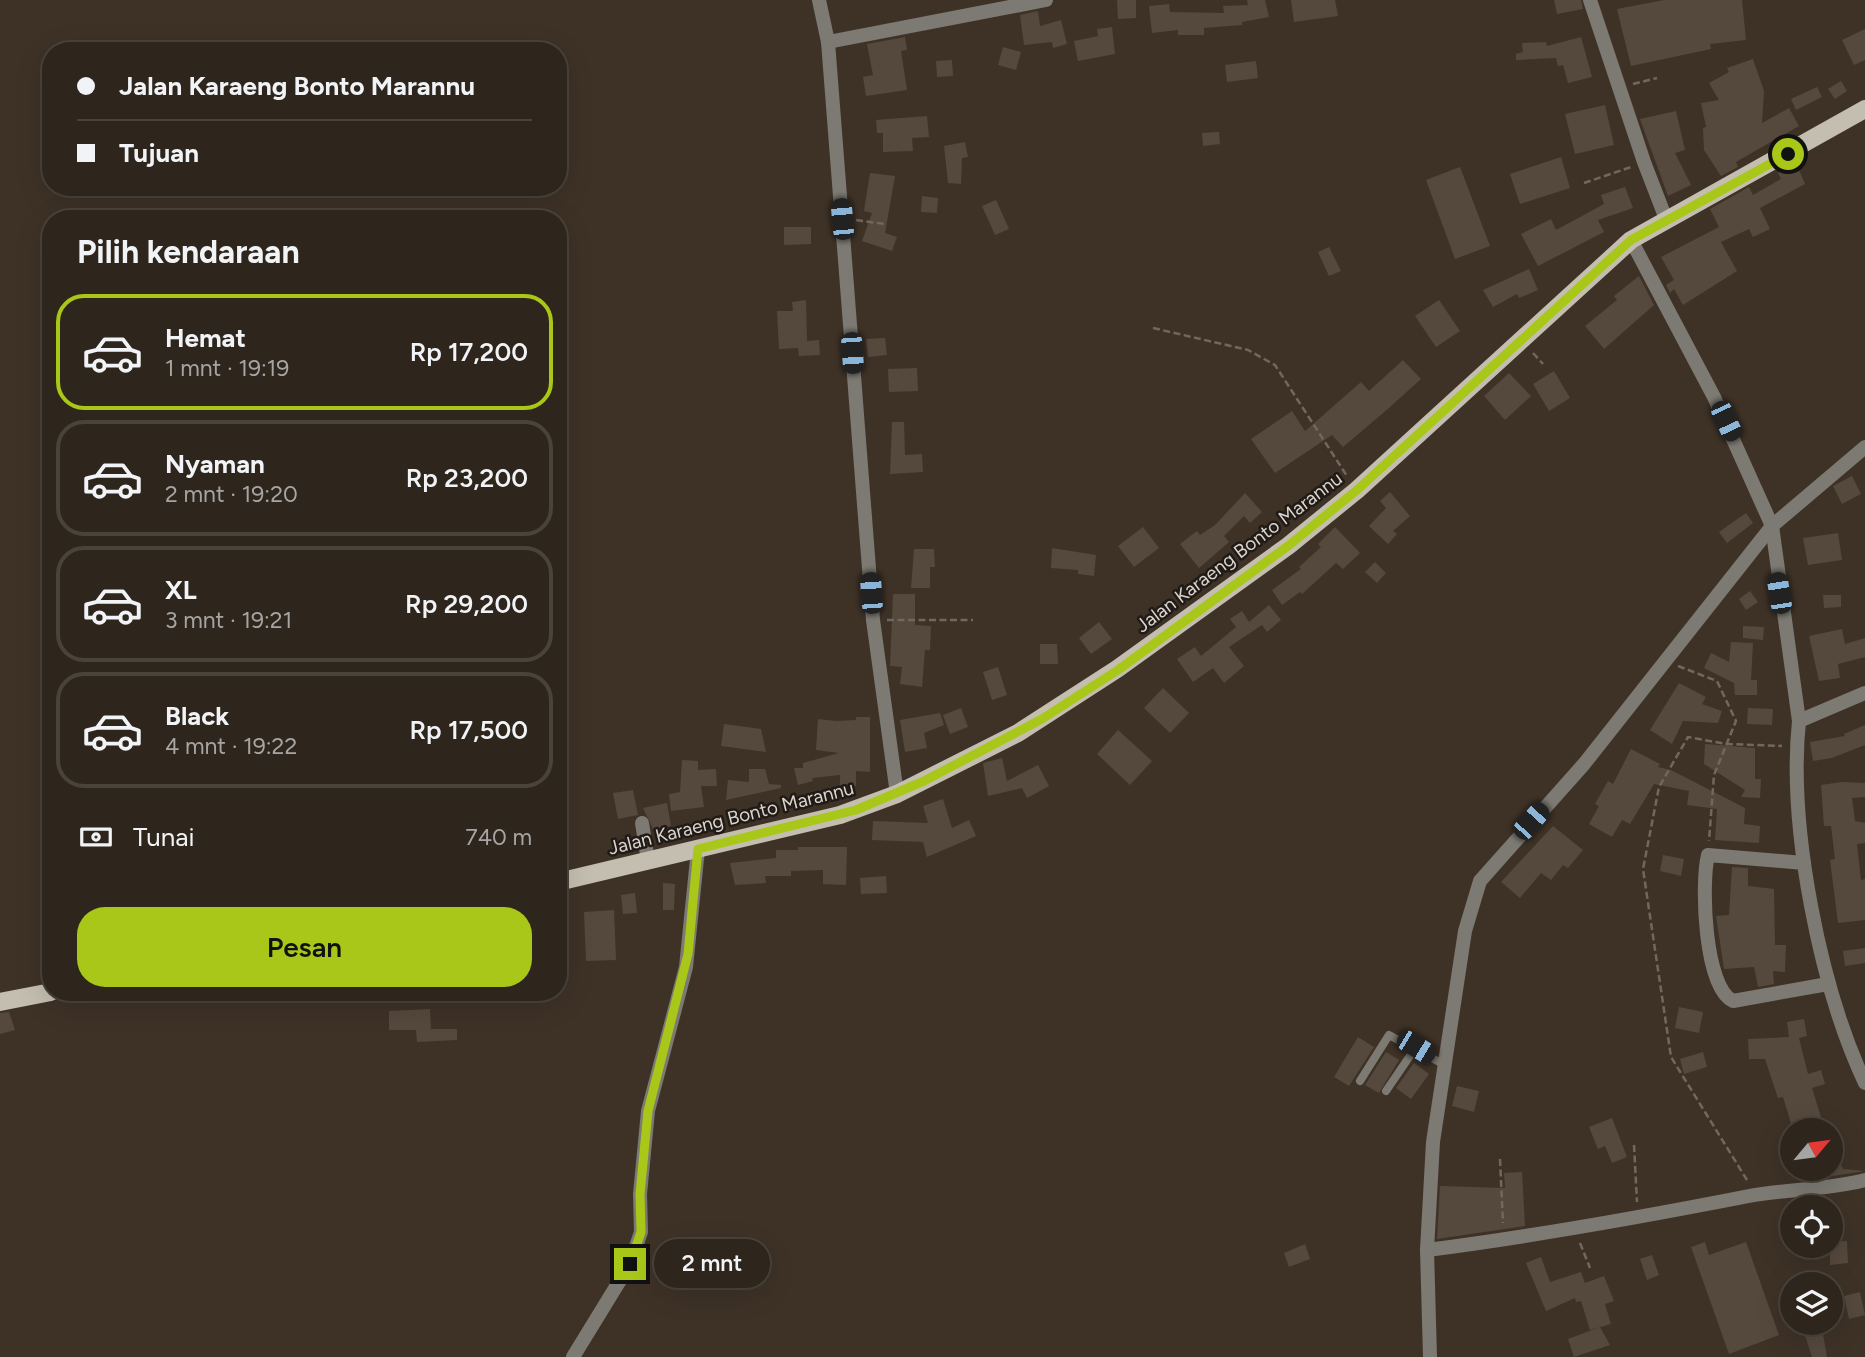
<!DOCTYPE html>
<html lang="id">
<meta charset="utf-8">
<style>
:root{--surface:#2e261d;--page:#3a322a;--text:#f1f3f6;--muted:#a7a5a4;--line:#49433b;--accent:#a9c719}
body{margin:0;font-family:Figtree,sans-serif;background:var(--page);color:var(--text);height:100vh;display:flex;flex-direction:column;font-size:26px;white-space:nowrap}
*{box-sizing:border-box;margin:0}
p{font-size:23px;color:var(--muted)}
.icon{flex:none;width:38px;height:38px;fill:none;stroke:currentColor;stroke-width:2;stroke-linecap:round;stroke-linejoin:round}
.map{position:relative;flex:1;overflow:hidden}
.panel{position:absolute;left:42px;top:210px;width:525px;height:791px;display:flex;flex-direction:column;background:var(--surface);border-radius:28px;box-shadow:0 7px 28px #0002,0 0 0 2px var(--line)}
.panel>*{flex:none}
.guide{position:absolute;left:42px;top:42px;width:525px;height:154px;border-radius:28px;box-shadow:0 7px 28px #0002,0 0 0 2px var(--line);display:grid;align-content:center;height:154px;padding:0 35px;background:var(--surface)}
.needle{width:46px;rotate:61deg}
.fabs{position:absolute;left:1780px;top:1118px;display:grid;gap:14px}
.fabs a{display:grid;place-items:center;width:63px;height:63px;border-radius:50%;background:var(--surface);box-shadow:0 7px 28px #0002,0 0 0 2px var(--line);font-size:35px}
.end{position:absolute;width:32px;height:32px;margin:-16px;border:9px solid #a9c719;background:#111;box-shadow:0 0 0 4px #111}
.from{border-radius:50%}
.bubble{position:absolute;height:49px;border-radius:24px;background:var(--surface);box-shadow:0 7px 28px #0002,0 0 0 2px var(--line);font-size:23px;font-weight:600;line-height:49px;text-align:center}
.car{position:absolute;width:21px;height:42px;margin:-21px -10px;border-radius:9px;box-shadow:0 0 5px 2px #0007;background:linear-gradient(#222 24%,#8ab4d8 0 40%,#222 0 76%,#8ab4d8 0 86%,#222 0)}
.guide b{display:flex;align-items:center;gap:24px;height:66px;font-size:26px}
.guide b+b{border-top:2px solid var(--line)}
.guide i{width:18px;height:18px;background:var(--text)}
ul{padding:0;list-style:none}
li{display:flex;align-items:center;gap:21px;height:116px;margin:0 14px 10px;padding:0 21px;border:4px solid var(--line);border-radius:28px}
li div{flex:1}
li b{display:block;font-size:26px}
li em{font-style:normal;font-weight:600}
li.selected{border-color:var(--accent)}
li>.icon{width:63px;height:63px;stroke-width:1.5}
h2{padding:0 35px;font-size:32px;line-height:84px}
.pay{display:flex;align-items:center;gap:18px;height:77px;padding:0 35px;font-size:26px}
.pay p{margin-inline-start:auto}
.action{display:flex;gap:14px;margin-top:auto;padding:14px 35px}
.action a{flex:1;height:80px;border-radius:28px;background:var(--accent);color:#111;font-size:28px;font-weight:600;line-height:80px;text-align:center}
.map>svg:first-child{display:block}
</style>
<div class="map">
<svg width="1865" height="1357" viewBox="0 0 1865 1357">
<rect width="100%" height="100%" fill="#3e3227"/>
<g fill="#55483d">
<polygon points="1117,0 1136,0 1136,18 1118,19"/>
<polygon points="1247,0 1265,0 1269,17 1242,22 1242,25 1204,28 1204,35 1178,35 1178,30 1152,33 1149,6 1169,4 1170,12 1224,13 1223,6 1248,5"/>
<polygon points="1291,0 1335,0 1338,16 1294,22"/>
<polygon points="1554,0 1581,0 1583,9 1557,14"/>
<polygon points="1664,0 1742,0 1746,40 1710,44 1711,49 1631,66 1617,9"/>
<polygon points="1038,11 1040,26 1061,20 1067,44 1053,48 1052,42 1024,45 1020,15"/>
<polygon points="1112,27 1115,54 1078,61 1074,41 1098,36 1097,29"/>
<polygon points="1865,29 1865,60 1854,65 1842,40"/>
<polygon points="905,37 907,50 901,51 907,90 866,96 863,77 873,75 867,44"/>
<polygon points="1581,37 1592,77 1568,83 1563,65 1558,66 1556,58 1516,60 1516,54 1523,52 1522,43 1546,42 1547,46"/>
<polygon points="1003,47 1021,52 1016,70 998,65"/>
<polygon points="1753,59 1764,91 1762,123 1789,108 1799,126 1736,162 1738,167 1721,176 1704,150 1703,128 1706,127 1701,103 1719,100 1709,83 1729,72 1727,68"/>
<polygon points="952,60 953,76 937,77 936,61"/>
<polygon points="1256,61 1258,78 1227,82 1225,65"/>
<polygon points="1841,81 1847,91 1835,99 1828,89"/>
<polygon points="1817,87 1822,97 1796,110 1791,99"/>
<polygon points="1605,105 1614,145 1575,154 1565,114"/>
<polygon points="1676,111 1685,150 1675,153 1691,185 1668,196 1640,119"/>
<polygon points="927,116 929,137 912,138 913,151 883,152 883,133 877,133 876,120"/>
<polygon points="1219,132 1220,144 1203,146 1202,133"/>
<polygon points="965,142 968,157 962,158 961,184 948,183 944,146"/>
<polygon points="1561,157 1570,188 1520,204 1510,174"/>
<polygon points="1797,165 1805,184 1760,208 1770,229 1753,237 1749,229 1721,242 1737,271 1683,305 1674,289 1670,293 1666,285 1674,280 1661,257 1719,227 1710,209 1749,187 1753,195 1781,179 1778,173"/>
<polygon points="1460,167 1490,246 1455,259 1426,180"/>
<polygon points="870,173 895,176 885,233 897,237 892,251 862,241 872,213 864,211"/>
<polygon points="1625,187 1633,208 1598,220 1604,232 1538,266 1521,234 1551,219 1556,230 1604,204 1601,195"/>
<polygon points="922,196 938,198 937,213 921,212"/>
<polygon points="996,200 1009,229 995,235 982,206"/>
<polygon points="784,227 811,227 811,244 784,245"/>
<polygon points="1329,247 1341,271 1329,276 1318,252"/>
<polygon points="1529,269 1538,290 1519,298 1517,294 1493,307 1483,290"/>
<polygon points="1639,276 1654,305 1604,349 1585,326 1617,300 1614,296"/>
<polygon points="806,300 807,341 819,340 820,355 799,356 798,348 779,349 777,311 793,311 792,302"/>
<polygon points="1439,300 1460,331 1436,347 1415,316"/>
<polygon points="885,338 887,355 868,357 866,339"/>
<polygon points="1403,360 1421,379 1389,408 1343,447 1332,435 1275,473 1251,439 1292,411 1305,431 1361,382 1369,391"/>
<polygon points="917,368 918,391 889,392 888,369"/>
<polygon points="1554,371 1570,398 1549,411 1533,384"/>
<polygon points="1509,373 1531,396 1505,420 1484,396"/>
<polygon points="892,422 904,422 905,455 922,454 923,472 890,474"/>
<polygon points="1852,476 1861,494 1842,504 1833,486"/>
<polygon points="1390,492 1410,516 1393,531 1397,534 1388,544 1369,526 1386,508 1380,501"/>
<polygon points="1245,493 1262,512 1250,523 1244,516 1224,536 1229,542 1199,568 1180,544 1197,531 1200,535 1215,525"/>
<polygon points="1746,513 1753,523 1727,543 1719,532"/>
<polygon points="1143,527 1159,548 1134,567 1118,546"/>
<polygon points="1335,527 1360,553 1343,569 1336,563 1302,594 1300,592 1282,605 1272,590 1301,569 1299,567 1321,547 1318,544"/>
<polygon points="1838,533 1842,560 1808,565 1803,538"/>
<polygon points="1052,548 1096,555 1094,576 1078,574 1078,570 1051,568"/>
<polygon points="914,549 934,549 935,567 930,567 930,588 911,588"/>
<polygon points="1375,562 1386,573 1377,583 1365,572"/>
<polygon points="1750,591 1758,602 1746,610 1739,599"/>
<polygon points="893,594 915,594 915,625 931,626 930,650 925,650 922,687 900,684 902,667 890,666"/>
<polygon points="1823,595 1841,595 1841,607 1824,608"/>
<polygon points="1269,605 1281,620 1267,632 1262,625 1229,647 1244,666 1224,683 1213,668 1193,682 1177,659 1195,647 1201,656 1236,627 1230,619 1242,611 1249,622"/>
<polygon points="1099,622 1112,639 1091,654 1079,638"/>
<polygon points="1743,626 1764,627 1763,640 1743,638"/>
<polygon points="1842,629 1845,644 1865,638 1865,657 1838,664 1840,678 1819,681 1809,636"/>
<polygon points="1731,642 1753,643 1751,680 1757,680 1757,695 1735,695 1734,683 1704,668 1711,653 1729,662"/>
<polygon points="1040,644 1057,644 1058,664 1040,664"/>
<polygon points="998,667 1007,695 992,700 983,672"/>
<polygon points="1679,683 1706,697 1702,704 1722,711 1718,723 1683,721 1672,744 1650,730"/>
<polygon points="1163,688 1189,713 1170,733 1144,708"/>
<polygon points="961,708 968,727 950,734 943,715"/>
<polygon points="1748,708 1773,709 1772,725 1747,724"/>
<polygon points="940,713 944,725 924,733 927,748 905,752 900,720"/>
<polygon points="856,717 870,717 870,772 856,771 856,786 840,785 840,775 812,778 813,781 798,785 794,768 803,768 803,763 839,753 816,750 818,719 836,721 856,720"/>
<polygon points="724,724 761,729 766,752 721,746"/>
<polygon points="1865,725 1865,745 1832,758 1813,761 1810,742 1845,736 1844,734"/>
<polygon points="1118,730 1152,761 1130,785 1097,754"/>
<polygon points="1705,744 1755,748 1755,779 1761,779 1760,798 1741,797 1745,790 1704,764"/>
<polygon points="1631,749 1660,764 1658,767 1671,770 1745,808 1744,824 1760,826 1759,843 1715,840 1717,809 1687,805 1689,791 1654,784 1630,824 1622,820 1612,837 1589,824 1599,806 1595,804 1608,781 1613,784"/>
<polygon points="1002,758 1007,781 1038,765 1049,786 1027,798 1022,788 988,796 983,763"/>
<polygon points="682,760 698,761 698,770 716,769 717,786 701,786 704,807 671,811 669,794 680,792"/>
<polygon points="749,769 765,769 769,784 781,785 781,788 726,800 728,780 749,782"/>
<polygon points="1841,782 1865,783 1865,797 1852,798 1855,821 1865,823 1865,843 1857,844 1861,880 1865,879 1865,920 1838,923 1830,860 1835,859 1831,826 1824,826 1821,785"/>
<polygon points="633,790 638,815 618,819 613,793"/>
<polygon points="943,799 952,828 969,820 976,836 927,857 923,842 872,840 873,821 928,823 923,806"/>
<polygon points="667,803 671,826 653,829 643,808"/>
<polygon points="1553,826 1583,850 1568,868 1563,865 1551,880 1541,873 1520,898 1501,882"/>
<polygon points="798,847 847,847 846,885 823,884 823,870 791,871 791,876 765,876 766,883 735,885 730,863 776,858 776,850 798,850"/>
<polygon points="1663,855 1684,859 1681,876 1660,871"/>
<polygon points="1732,867 1748,868 1748,886 1774,889 1775,945 1786,945 1785,972 1773,971 1774,984 1758,987 1754,967 1724,969 1716,916 1729,915"/>
<polygon points="886,876 887,893 861,894 860,878"/>
<polygon points="663,883 675,884 674,910 663,910"/>
<polygon points="635,893 637,913 623,914 621,895"/>
<polygon points="614,910 616,960 586,961 584,912"/>
<polygon points="1865,948 1865,963 1845,966 1843,951"/>
<polygon points="1679,1007 1703,1012 1699,1033 1675,1028"/>
<polygon points="430,1009 431,1029 457,1029 457,1040 417,1042 416,1030 389,1030 389,1011"/>
<polygon points="9,1012 15,1030 0,1034 0,1013"/>
<polygon points="1804,1019 1807,1036 1799,1038 1808,1074 1821,1070 1825,1084 1812,1088 1825,1130 1793,1130 1783,1097 1778,1098 1765,1059 1749,1059 1748,1039 1789,1037 1787,1022"/>
<polygon points="1358,1037 1374,1047 1349,1086 1334,1077"/>
<polygon points="1386,1052 1399,1060 1379,1093 1365,1085"/>
<polygon points="1703,1052 1707,1067 1684,1074 1680,1059"/>
<polygon points="1414,1063 1429,1074 1411,1099 1396,1088"/>
<polygon points="1457,1086 1479,1091 1474,1112 1452,1106"/>
<polygon points="1612,1118 1627,1157 1612,1163 1605,1146 1598,1149 1589,1127"/>
<polygon points="1830,1139 1843,1169 1865,1171 1820,1178 1817,1169 1830,1169"/>
<polygon points="1522,1172 1525,1226 1437,1239 1440,1186 1505,1188 1504,1173"/>
<polygon points="1847,1241 1848,1263 1830,1265 1830,1242"/>
<polygon points="1705,1242 1709,1255 1746,1242 1779,1335 1729,1354 1691,1247"/>
<polygon points="1305,1244 1310,1259 1289,1267 1284,1253"/>
<polygon points="1652,1255 1659,1275 1647,1280 1640,1259"/>
<polygon points="1541,1257 1550,1282 1581,1272 1585,1283 1604,1276 1614,1301 1605,1304 1611,1324 1590,1330 1581,1301 1576,1302 1575,1298 1546,1311 1526,1263"/>
<polygon points="1860,1292 1865,1315 1849,1319 1844,1296"/>
<polygon points="1801,1323 1821,1323 1827,1357 1812,1357"/>
<polygon points="1600,1327 1610,1345 1574,1357 1568,1339"/>
</g>
<g fill="none" stroke-linecap="round" stroke-linejoin="round">
<g stroke="#72675e" stroke-width="2.5" stroke-dasharray="7 3.5" stroke-linecap="butt">
<polyline points="1633,84 1657,78"/>
<polyline points="1584,183 1631,167"/>
<polyline points="856,220 885,224"/>
<polyline points="1153,328 1248,350 1275,365 1347,476"/>
<polyline points="1533,353 1543,364"/>
<polyline points="887,620 973,620"/>
<polyline points="1678,666 1717,681 1736,721 1714,775 1709,841"/>
<polyline points="1634,1145 1637,1202"/>
<polyline points="1500,1159 1503,1223"/>
<polyline points="1747,1180 1671,1057 1643,869 1659,787 1688,737 1726,744 1782,746"/>
<polyline points="1580,1243 1590,1268"/>
</g>
<g stroke="#7c7a72" stroke-width="8">
<polyline points="1360,1081 1389,1035 1443,1064"/>
<polyline points="1386,1091 1416,1047"/>
</g>
<g stroke="#7c7a72" stroke-width="14">
<polyline points="819,0 828,42 873,620 897,794"/>
<polyline points="1590,0 1644,162 1666,219"/>
<polyline points="828,42 1046,0"/>
<path d="M1631 240 1714 397 1772 526 1799 721C1788 827 1820 987 1865 1083"/>
<polyline points="1799,721 1865,693"/>
<polyline points="642,823 648,861"/>
<path d="M1804 863 1708 855C1701 883 1704 987 1733 1001L1828 984"/>
<path d="M1427 1250C1536 1236 1642 1217 1749 1196 1787 1189 1826 1190 1865 1180"/>
<polyline points="573,1357 630,1264 641,1232 640,1194 648,1111 686,967 698,849"/>
<polyline points="1430,1357 1427,1250 1433,1142 1465,931 1480,881 1584,764 1772,526 1865,447"/>
</g>
<g stroke="#c3beaf" stroke-width="18">
<polyline points="558,882 840,815 897,794 1018,733 1117,669 1288,546 1357,490 1631,240 1865,109"/>
<polyline points="0,1002 51,992"/>
</g>
</g>
<g fill="none" stroke-linecap="round" stroke-linejoin="round">
<polyline stroke="#a9c719" stroke-width="9" points="630,1264 641,1232 640,1194 648,1111 688,954 698,849 856,810 924,781 1042,719 1118,670 1288,546 1357,490 1631,240 1788,154"/>
</g>
<g text-anchor="middle" dominant-baseline="central" stroke-width="5" stroke-linejoin="round" paint-order="stroke">
<g font-size="19" fill="#dbd3cd" stroke="#201b16">
<text transform="translate(1239 552) rotate(-37)">Jalan Karaeng Bonto Marannu</text>
<text transform="translate(731 818) rotate(-14)">Jalan Karaeng Bonto Marannu</text>
</g>
</g>
</svg>
<div class="fabs">
<a><svg class="needle" viewBox="-14 -14 28 28"><path d="M0-13l5 13h-10z" fill="#e53935"/><path d="M0 13l5-13h-10z" fill="#a7a5a4"/></svg></a>
<a><svg class="icon" aria-label="locate" viewBox="0 0 24 24"><circle cx="12" cy="12" r="6"/><path d="M12 2v4M12 18v4M2 12h4M18 12h4"/></svg></a>
<a><svg class="icon" aria-label="layers" viewBox="0 0 24 24"><path d="M12 4l9 5-9 5-9-5zM3 14l9 5 9-5"/></svg></a>
</div>
<i class="end from" style="left:1788px;top:154px"></i>
<i class="end" style="left:630px;top:1264px"></i>
<div class="bubble" style="left:654px;top:1239px;width:116px">2 mnt</div>
<i class="car" style="left:842px;top:219px;rotate:355deg"></i>
<i class="car" style="left:852px;top:353px;rotate:176deg"></i>
<i class="car" style="left:1726px;top:421px;rotate:155deg"></i>
<i class="car" style="left:871px;top:593px;rotate:356deg"></i>
<i class="car" style="left:1779px;top:593px;rotate:351deg"></i>
<i class="car" style="left:1531px;top:821px;rotate:42deg"></i>
<i class="car" style="left:1416px;top:1047px;rotate:121deg"></i>
<div class="guide">
<b><i class="from"></i>Jalan Karaeng Bonto Marannu</b>
<b><i></i>Tujuan</b>
</div>
<section class="panel">
<h2>Pilih kendaraan</h2>
<ul>
<li class="selected"><svg class="icon" aria-label="car" viewBox="0 0 24 24"><path d="M5 17H2v-5l4-1 3-4h7l3 4 3 1v5h-3M9 17h6M6 11h13"/><circle cx="7" cy="17" r="2"/><circle cx="17" cy="17" r="2"/></svg><div><b>Hemat</b><p>1 mnt · 19:19</p></div><em>Rp 17,200</em></li>
<li><svg class="icon" aria-label="car" viewBox="0 0 24 24"><path d="M5 17H2v-5l4-1 3-4h7l3 4 3 1v5h-3M9 17h6M6 11h13"/><circle cx="7" cy="17" r="2"/><circle cx="17" cy="17" r="2"/></svg><div><b>Nyaman</b><p>2 mnt · 19:20</p></div><em>Rp 23,200</em></li>
<li><svg class="icon" aria-label="car" viewBox="0 0 24 24"><path d="M5 17H2v-5l4-1 3-4h7l3 4 3 1v5h-3M9 17h6M6 11h13"/><circle cx="7" cy="17" r="2"/><circle cx="17" cy="17" r="2"/></svg><div><b>XL</b><p>3 mnt · 19:21</p></div><em>Rp 29,200</em></li>
<li><svg class="icon" aria-label="car" viewBox="0 0 24 24"><path d="M5 17H2v-5l4-1 3-4h7l3 4 3 1v5h-3M9 17h6M6 11h13"/><circle cx="7" cy="17" r="2"/><circle cx="17" cy="17" r="2"/></svg><div><b>Black</b><p>4 mnt · 19:22</p></div><em>Rp 17,500</em></li>
</ul>
<div class="pay"><svg class="icon" aria-label="cash" viewBox="0 0 24 24"><path d="M3 7h18v10H3z"/><circle cx="12" cy="12" r="2"/></svg>Tunai<p>740 m</p></div>
<div class="action"><a>Pesan</a></div>
</section>
</div>
